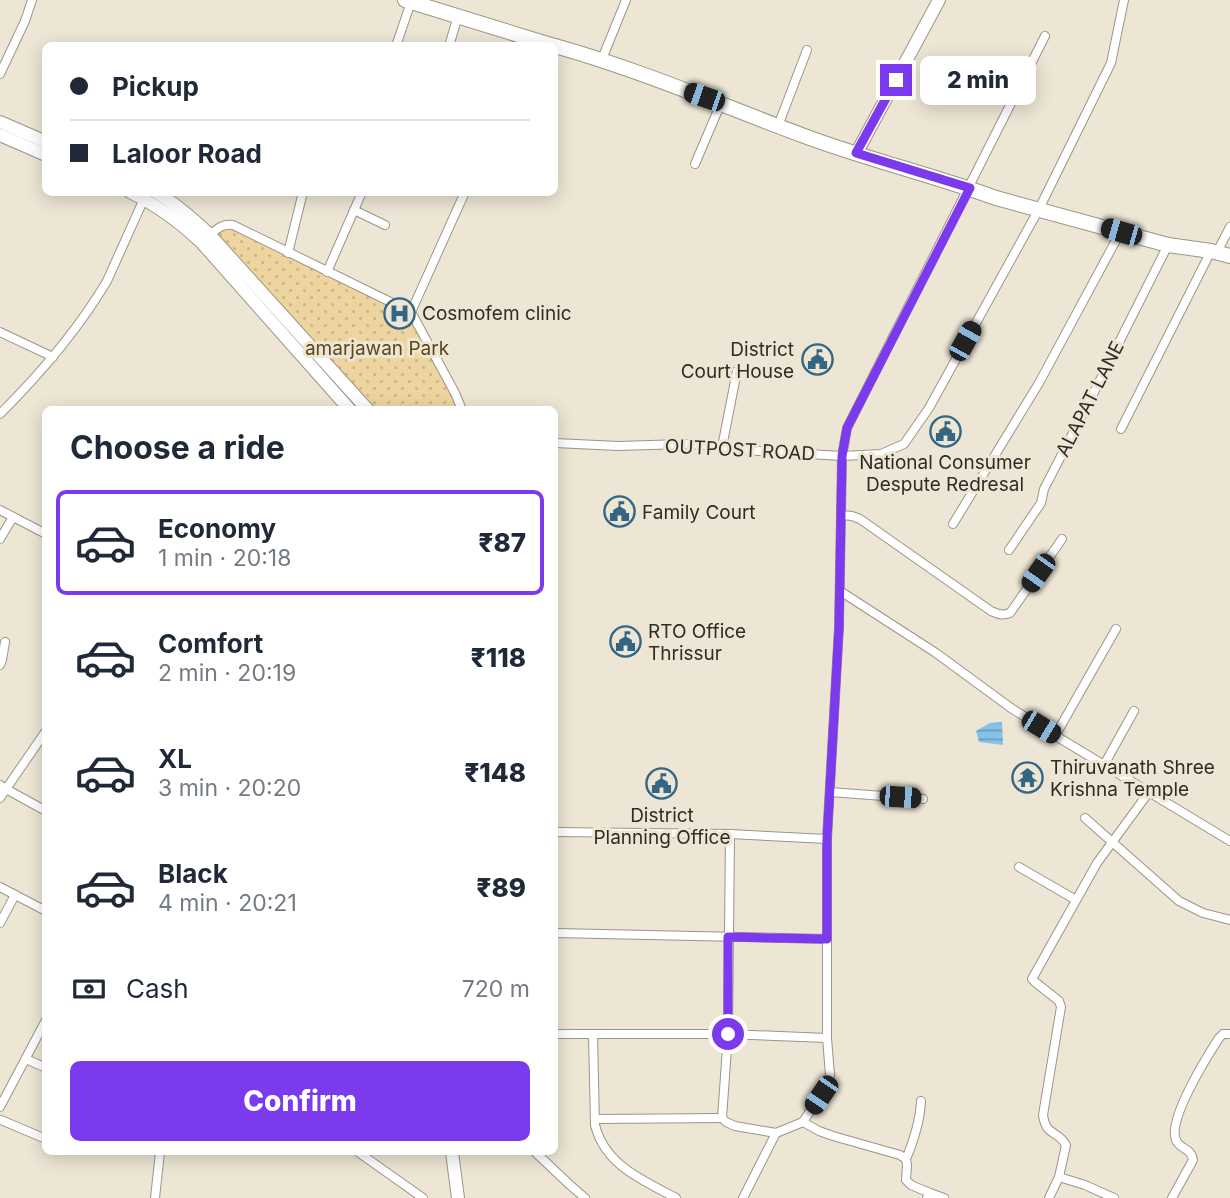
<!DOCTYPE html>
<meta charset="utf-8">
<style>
:root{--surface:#fff;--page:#f6f6f7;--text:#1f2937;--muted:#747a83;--line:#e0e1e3;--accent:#7c3aed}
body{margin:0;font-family:Inter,sans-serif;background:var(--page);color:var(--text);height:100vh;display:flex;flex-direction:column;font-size:26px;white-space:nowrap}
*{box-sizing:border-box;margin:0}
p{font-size:23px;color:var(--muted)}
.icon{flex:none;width:38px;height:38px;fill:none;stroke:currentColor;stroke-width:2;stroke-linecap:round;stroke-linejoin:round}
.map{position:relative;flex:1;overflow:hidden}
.side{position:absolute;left:42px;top:406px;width:516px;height:749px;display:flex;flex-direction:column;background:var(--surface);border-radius:10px;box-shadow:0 4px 18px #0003}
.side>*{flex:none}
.top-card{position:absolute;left:42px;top:42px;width:516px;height:154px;border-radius:10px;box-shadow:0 4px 18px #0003;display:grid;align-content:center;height:154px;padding:0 28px;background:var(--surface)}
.end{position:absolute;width:32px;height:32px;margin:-16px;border:9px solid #7c3aed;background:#fff;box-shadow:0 0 0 4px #fff}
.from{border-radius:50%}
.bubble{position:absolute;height:49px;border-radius:10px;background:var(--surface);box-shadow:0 4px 18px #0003;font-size:23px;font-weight:800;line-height:49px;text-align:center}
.car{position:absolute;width:21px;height:42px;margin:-21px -10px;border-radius:9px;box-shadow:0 0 5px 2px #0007;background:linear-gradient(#222 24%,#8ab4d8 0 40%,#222 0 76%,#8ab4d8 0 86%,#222 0)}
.top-card b{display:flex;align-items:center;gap:24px;height:66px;font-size:26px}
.top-card b+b{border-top:2px solid var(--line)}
.top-card i{width:18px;height:18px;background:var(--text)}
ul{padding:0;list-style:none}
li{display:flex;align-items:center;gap:21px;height:105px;margin:0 14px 10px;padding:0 14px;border:4px solid transparent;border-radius:10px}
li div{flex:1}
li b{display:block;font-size:26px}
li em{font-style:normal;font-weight:800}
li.current{border-color:var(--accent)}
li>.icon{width:63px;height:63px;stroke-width:1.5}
h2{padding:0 28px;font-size:32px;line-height:84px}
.pay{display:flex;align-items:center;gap:18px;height:77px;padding:0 28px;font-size:26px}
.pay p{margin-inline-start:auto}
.primary-button{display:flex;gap:14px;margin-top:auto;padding:14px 28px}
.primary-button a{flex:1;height:80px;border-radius:10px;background:var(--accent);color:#fff;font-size:28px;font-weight:800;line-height:80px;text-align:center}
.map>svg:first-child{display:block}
</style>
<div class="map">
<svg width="1230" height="1198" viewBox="0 0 1230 1198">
<defs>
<pattern id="park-dots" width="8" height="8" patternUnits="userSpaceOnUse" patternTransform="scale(1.75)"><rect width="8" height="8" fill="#eed5a0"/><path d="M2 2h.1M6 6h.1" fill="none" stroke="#ccb78a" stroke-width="1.8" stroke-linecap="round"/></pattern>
<pattern id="water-rules" width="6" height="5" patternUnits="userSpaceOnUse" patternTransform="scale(1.75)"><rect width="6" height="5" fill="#84c2e9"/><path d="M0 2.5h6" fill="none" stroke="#6c9ebd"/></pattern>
</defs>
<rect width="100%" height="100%" fill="#ede6d5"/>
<polygon fill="url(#park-dots)" points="226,225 411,312 462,409 368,409 211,234"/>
<polygon fill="url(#water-rules)" points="1002,722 1003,745 979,742 976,731 990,723"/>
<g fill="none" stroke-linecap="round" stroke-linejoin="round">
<defs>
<g id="street">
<polyline points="396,46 411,2"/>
<polyline points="449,46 458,16"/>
<polyline points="602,59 626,0"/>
<polyline points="0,74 25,21 32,0"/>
<polyline points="778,126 807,50"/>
<polyline points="695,164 721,103"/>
<polyline points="354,210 385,225"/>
<path d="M210 235C218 228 222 224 233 225L411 312"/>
<polyline points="1217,252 1230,227"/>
<polyline points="288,253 303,192"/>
<polyline points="327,272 362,192"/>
<polyline points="0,332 53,357"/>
<polyline points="462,410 455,393 411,312 465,192"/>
<path d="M0 414C40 374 78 330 107 281L147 192"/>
<polyline points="1121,429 1211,251"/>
<polyline points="555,443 618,446 683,444 705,445 743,450 842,456 881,454 904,444 929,408 1039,209 1111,63 1124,0"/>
<polyline points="722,447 737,371"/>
<polyline points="0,510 46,534"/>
<path d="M841 515 852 516 860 519 991 611C998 614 1002 616 1010 613L1062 539"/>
<polyline points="953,524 1039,383 1121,231"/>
<polyline points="0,539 13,517"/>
<polyline points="1009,550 1041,503 1044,489 1089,402 1168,245"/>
<polyline points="840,591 936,653 1011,708 1041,727 1230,841"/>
<polyline points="0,665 2,660 5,642"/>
<polyline points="1055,736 1116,629"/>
<polyline points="1104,765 1134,711"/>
<polyline points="0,785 6,789 46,731"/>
<polyline points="830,792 923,799"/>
<polyline points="0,798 6,789 46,811"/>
<polyline points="1085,818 1179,901 1203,913 1230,920"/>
<polyline points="555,832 730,834 827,839 827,1038 830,1075 827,1085 803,1122 776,1133 735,1126 726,1122 722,1118 728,1034 555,1034"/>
<polyline points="730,834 728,1034 827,1038"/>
<polyline points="827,839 839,627 842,456 847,428 1045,36"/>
<polyline points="1019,867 1076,900"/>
<polyline points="0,887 46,911"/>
<polyline points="0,923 15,895"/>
<polyline points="555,933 827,939"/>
<path d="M593 1034 595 1125C605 1165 642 1180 676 1198"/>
<polyline points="26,1059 46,1068"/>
<polyline points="0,1107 46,1020"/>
<polyline points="596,1119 722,1118"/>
<polyline points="1,1120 46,1139"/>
<polyline points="803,1122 819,1131 833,1136 900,1155 906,1159 907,1165 906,1180 911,1185 930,1193 927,1198"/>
<polyline points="358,1152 423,1198"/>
<polyline points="535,1152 570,1185 585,1198"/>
<path d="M906 1159C914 1140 920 1122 921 1101"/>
<polyline points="1059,1177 1085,1185 1114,1198"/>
<polyline points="930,1193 944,1198"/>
<polyline points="155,1198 160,1152"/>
<polyline points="743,1198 776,1133"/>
<path d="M1049 1198 1059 1177 1066 1145C1058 1130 1046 1137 1043 1115L1061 1007 1059 1001 1035 982 1032 979 1097 863 1149 792"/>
<path d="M1172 1198 1193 1160C1191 1147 1180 1150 1176 1140 1167 1120 1208 1055 1219 1038L1223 1034H1230"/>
</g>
<g id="secondary">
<polyline points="0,122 46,142"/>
<polyline points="0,135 46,155"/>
<polyline points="856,154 939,0"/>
<path d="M130 192C157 205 180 222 202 243L350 410"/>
<path d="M156 192C176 204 193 219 210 235L368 410"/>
<polyline points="452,1152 458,1198"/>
</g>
<g id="primary">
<polyline points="405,0 554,46"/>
<path d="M555 46C641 70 723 106 807 137 869 160 933 175 996 198L1168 245 1211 251 1230 256"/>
</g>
</defs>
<use href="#street" stroke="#9c9586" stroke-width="10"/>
<use href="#secondary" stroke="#9c9586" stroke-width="14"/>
<use href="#primary" stroke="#9c9586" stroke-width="16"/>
<use href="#street" stroke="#fff" stroke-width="8"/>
<use href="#secondary" stroke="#fff" stroke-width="12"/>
<use href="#primary" stroke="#fff" stroke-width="14"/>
</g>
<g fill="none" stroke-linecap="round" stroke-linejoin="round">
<polyline stroke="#7c3aed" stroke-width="9" points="728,1034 728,937 827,939 827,839 839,627 842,456 847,428 970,188 856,153 896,80"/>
</g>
<defs>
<symbol id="hospital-ring" viewBox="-11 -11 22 22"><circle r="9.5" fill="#ede6d5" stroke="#346583" stroke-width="1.5"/><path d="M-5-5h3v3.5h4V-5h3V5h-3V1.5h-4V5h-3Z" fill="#346583"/></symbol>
<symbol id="civic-ring" viewBox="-11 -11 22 22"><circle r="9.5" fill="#ede6d5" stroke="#346583" stroke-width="1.5"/><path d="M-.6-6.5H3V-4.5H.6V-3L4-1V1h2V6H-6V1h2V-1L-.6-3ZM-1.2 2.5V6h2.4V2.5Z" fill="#346583"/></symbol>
<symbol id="temple-ring" viewBox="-11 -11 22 22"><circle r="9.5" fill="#ede6d5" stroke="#346583" stroke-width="1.5"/><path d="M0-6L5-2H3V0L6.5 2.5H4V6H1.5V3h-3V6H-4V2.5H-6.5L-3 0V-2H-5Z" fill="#346583"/></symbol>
</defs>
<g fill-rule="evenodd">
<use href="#hospital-ring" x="382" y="296" width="35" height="35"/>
<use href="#civic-ring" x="800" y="342" width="35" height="35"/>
<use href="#civic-ring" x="928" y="414" width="35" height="35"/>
<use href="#civic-ring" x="602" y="494" width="35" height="35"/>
<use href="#civic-ring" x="608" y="624" width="35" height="35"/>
<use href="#temple-ring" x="1010" y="760" width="35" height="35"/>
<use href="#civic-ring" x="644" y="766" width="35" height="35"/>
</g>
<g text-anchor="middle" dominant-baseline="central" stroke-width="6" stroke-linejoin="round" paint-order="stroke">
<g font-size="19" fill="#2f2c26" stroke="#ede6d5" text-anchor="start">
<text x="422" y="313">Cosmofem clinic</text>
<text x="794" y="349" text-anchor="end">District<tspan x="794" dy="22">Court House</tspan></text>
<text x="945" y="462" text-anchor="middle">National Consumer<tspan x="945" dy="22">Despute Redresal</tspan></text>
<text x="642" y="512">Family Court</text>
<text x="648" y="631">RTO Office<tspan x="648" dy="22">Thrissur</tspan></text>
<text x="1050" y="767">Thiruvanath Shree<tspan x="1050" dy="22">Krishna Temple</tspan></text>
<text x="662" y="815" text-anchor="middle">District<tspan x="662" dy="22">Planning Office</tspan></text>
</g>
<g font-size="19" fill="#5b4718" stroke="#ede6d5">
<text x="377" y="348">amarjawan Park</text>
</g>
<g font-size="19" fill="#2f2c26" stroke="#ede6d5">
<text transform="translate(1090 399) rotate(-63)">ALAPAT LANE</text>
<text transform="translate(740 450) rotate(3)">OUTPOST ROAD</text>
</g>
</g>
</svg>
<i class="end from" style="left:728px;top:1034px"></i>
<i class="end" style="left:896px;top:80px"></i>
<div class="bubble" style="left:920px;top:56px;width:116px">2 min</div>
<i class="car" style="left:704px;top:97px;rotate:289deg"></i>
<i class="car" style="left:1121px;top:232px;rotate:286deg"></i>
<i class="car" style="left:965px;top:341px;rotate:29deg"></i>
<i class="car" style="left:1038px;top:573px;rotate:215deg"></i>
<i class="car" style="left:1041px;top:727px;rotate:121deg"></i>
<i class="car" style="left:900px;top:797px;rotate:94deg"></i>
<i class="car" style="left:821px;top:1095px;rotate:214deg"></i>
<div class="top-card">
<b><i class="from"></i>Pickup</b>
<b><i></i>Laloor Road</b>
</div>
<section class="side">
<h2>Choose a ride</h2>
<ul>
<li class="current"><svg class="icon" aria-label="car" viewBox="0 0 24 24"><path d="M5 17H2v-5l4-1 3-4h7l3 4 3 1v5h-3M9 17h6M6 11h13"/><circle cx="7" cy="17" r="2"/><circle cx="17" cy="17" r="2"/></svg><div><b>Economy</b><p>1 min · 20:18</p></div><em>₹87</em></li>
<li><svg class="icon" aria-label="car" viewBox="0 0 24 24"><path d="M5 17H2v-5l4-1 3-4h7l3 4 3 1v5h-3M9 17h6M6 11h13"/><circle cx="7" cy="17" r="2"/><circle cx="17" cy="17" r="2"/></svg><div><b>Comfort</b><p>2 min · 20:19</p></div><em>₹118</em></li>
<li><svg class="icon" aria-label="car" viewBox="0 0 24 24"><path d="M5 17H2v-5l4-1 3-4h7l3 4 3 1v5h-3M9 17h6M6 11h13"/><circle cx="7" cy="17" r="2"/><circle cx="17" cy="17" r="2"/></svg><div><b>XL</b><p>3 min · 20:20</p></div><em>₹148</em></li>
<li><svg class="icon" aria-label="car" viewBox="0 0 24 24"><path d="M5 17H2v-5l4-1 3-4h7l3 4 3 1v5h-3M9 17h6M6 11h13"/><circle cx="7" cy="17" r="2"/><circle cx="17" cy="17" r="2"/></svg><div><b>Black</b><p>4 min · 20:21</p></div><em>₹89</em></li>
</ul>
<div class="pay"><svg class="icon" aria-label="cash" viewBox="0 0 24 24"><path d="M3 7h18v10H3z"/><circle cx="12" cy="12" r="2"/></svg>Cash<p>720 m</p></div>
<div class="primary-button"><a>Confirm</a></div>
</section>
</div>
